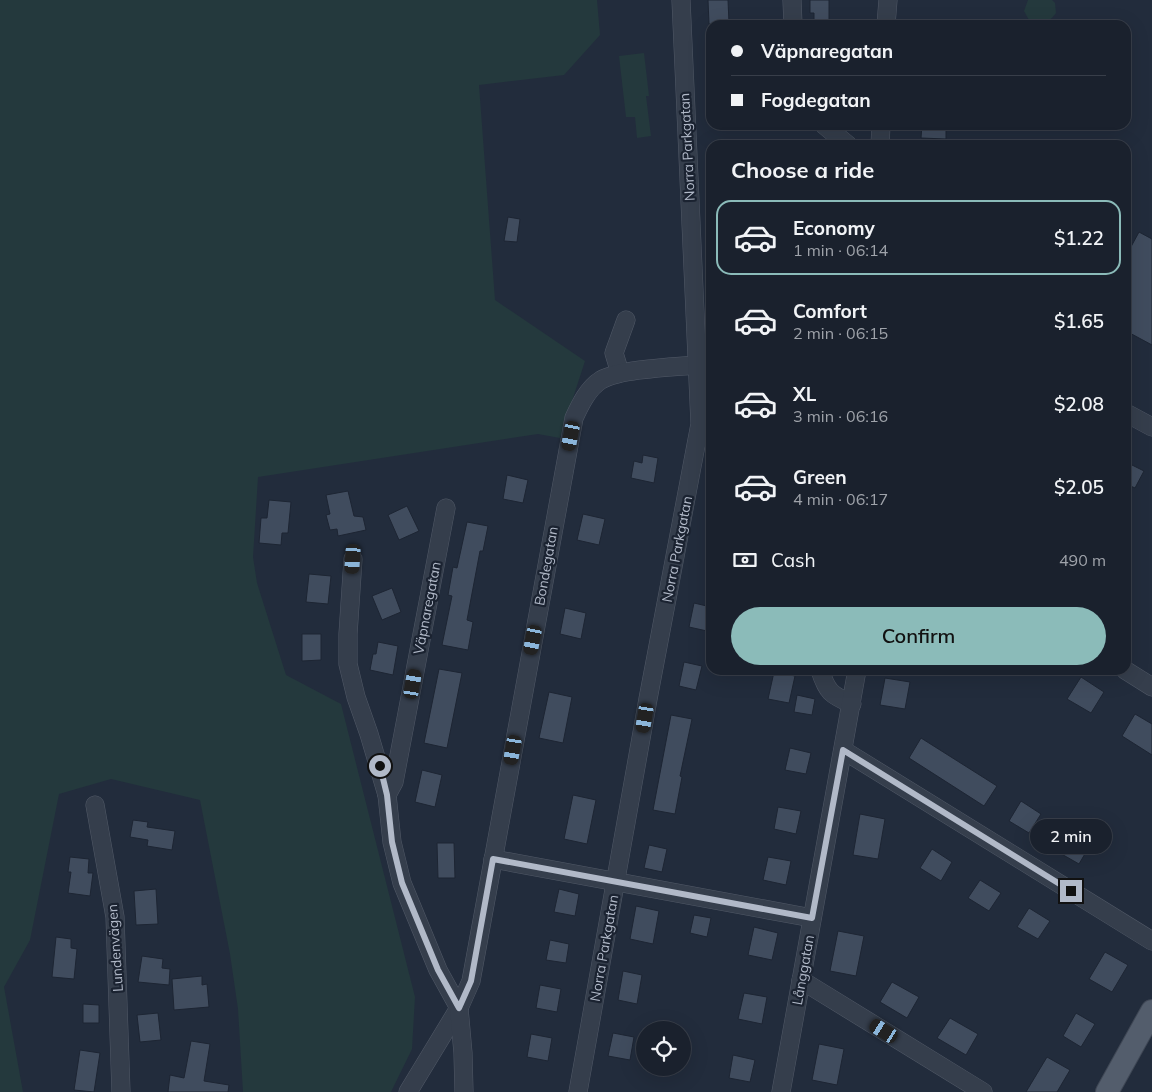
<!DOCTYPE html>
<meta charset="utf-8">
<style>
:root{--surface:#1a212d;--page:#272e39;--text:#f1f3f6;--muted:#9fa3aa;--line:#383e49;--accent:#8bbbb9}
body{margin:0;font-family:Mulish,sans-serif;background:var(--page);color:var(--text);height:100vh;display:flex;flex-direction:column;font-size:19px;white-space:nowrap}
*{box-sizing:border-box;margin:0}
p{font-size:16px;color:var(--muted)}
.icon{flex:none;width:28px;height:28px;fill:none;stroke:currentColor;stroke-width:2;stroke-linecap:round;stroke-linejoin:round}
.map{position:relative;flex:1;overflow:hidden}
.side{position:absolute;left:706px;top:140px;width:425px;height:535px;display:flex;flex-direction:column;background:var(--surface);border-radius:15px;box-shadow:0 5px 20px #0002,0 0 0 1px var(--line)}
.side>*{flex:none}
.hud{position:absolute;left:706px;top:20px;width:425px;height:110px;border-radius:15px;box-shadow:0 5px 20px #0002,0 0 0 1px var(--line);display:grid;align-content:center;height:110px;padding:0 25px;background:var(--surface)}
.tools{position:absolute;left:636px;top:1021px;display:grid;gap:10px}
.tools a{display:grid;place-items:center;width:55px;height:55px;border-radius:50%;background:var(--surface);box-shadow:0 5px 20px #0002,0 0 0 1px var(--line);font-size:25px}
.end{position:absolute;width:22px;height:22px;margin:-11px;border:6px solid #b1b9c8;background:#111;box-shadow:0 0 0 2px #111}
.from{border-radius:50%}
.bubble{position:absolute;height:35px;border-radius:18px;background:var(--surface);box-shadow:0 5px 20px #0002,0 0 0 1px var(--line);font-size:16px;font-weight:600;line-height:35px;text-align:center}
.car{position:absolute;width:15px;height:30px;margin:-15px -8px;border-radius:6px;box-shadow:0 0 4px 1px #0007;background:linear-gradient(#222 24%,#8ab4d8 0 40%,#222 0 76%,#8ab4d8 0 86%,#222 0)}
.hud b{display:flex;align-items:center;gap:18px;height:48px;font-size:19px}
.hud b+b{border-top:1px solid var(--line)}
.hud i{width:12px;height:12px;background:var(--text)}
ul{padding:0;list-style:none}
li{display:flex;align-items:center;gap:15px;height:75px;margin:0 10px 8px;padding:0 15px;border:2px solid transparent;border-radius:15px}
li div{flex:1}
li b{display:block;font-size:19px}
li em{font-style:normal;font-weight:600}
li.current{border-color:var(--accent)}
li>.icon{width:45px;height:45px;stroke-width:1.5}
h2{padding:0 25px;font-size:22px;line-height:60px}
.pay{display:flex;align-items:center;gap:12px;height:55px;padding:0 25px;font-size:19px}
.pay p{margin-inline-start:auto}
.button{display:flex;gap:10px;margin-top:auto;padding:10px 25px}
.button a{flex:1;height:58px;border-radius:30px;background:var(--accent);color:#111;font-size:20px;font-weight:600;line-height:58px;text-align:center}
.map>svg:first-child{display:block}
</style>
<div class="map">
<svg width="1152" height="1092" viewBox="0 0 1152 1092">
<rect width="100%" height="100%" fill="#222c3c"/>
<g fill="#24393d">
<polygon points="0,0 597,0 600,35 564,75 479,85 495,300 585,361 560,438 538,434 258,477 253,557 257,583 286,675 341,704 415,997 412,1049 391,1092 243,1092 238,1009 230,954 200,800 111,779 59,794 30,940 4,987 23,1092 0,1092"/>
<path d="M1028 0H1052L1055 3 1056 13C1048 24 1041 26 1029 20L1024 11Z"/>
<polygon points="644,53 649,96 646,96 651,136 637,138 635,117 626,117 619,56"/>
</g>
<g fill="#404c5e" stroke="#1d2533">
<polygon points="708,0 728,0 729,23 709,24"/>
<polygon points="810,0 829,0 829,25 814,25 814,13 810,13"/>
<polygon points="922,125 946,125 946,139 921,138"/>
<polygon points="508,217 520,219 517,242 504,241"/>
<polygon points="1139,232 1152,239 1152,345 1126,331 1126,256"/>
<polygon points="643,455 658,458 654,483 631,478 634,461 642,463"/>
<polygon points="1126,462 1144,471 1135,488 1126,484"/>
<polygon points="507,475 528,480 523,503 503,499"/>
<polygon points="348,491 354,516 363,517 366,530 338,536 337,529 330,530 326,515 330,514 326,495"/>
<polygon points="269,500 291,502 288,533 282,533 281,545 259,543 261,518 267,518"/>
<polygon points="407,506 419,531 399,540 388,515"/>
<polygon points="583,514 605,519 599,545 577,540"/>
<polygon points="467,522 488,526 483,551 480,551 467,620 473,622 468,650 442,645 452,596 448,595 453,567 457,568"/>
<polygon points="309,574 331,576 328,604 306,602"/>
<polygon points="392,588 401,612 382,620 372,596"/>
<polygon points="694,603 711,607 707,631 689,627"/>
<polygon points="565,608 586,613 581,639 560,634"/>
<polygon points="302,634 321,634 321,660 302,661"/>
<polygon points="378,642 398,646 393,675 370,670 373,654 376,654"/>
<polygon points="684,662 702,666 696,690 679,686"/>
<polygon points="439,669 462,673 447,748 424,743"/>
<polygon points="774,672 795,676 789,703 768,699"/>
<polygon points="1081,677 1104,692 1091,713 1067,699"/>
<polygon points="885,678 910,682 905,709 880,705"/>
<polygon points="549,692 572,697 563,743 539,738"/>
<polygon points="797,695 815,699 812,715 794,712"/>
<polygon points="1135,714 1152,724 1152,755 1122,736"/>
<polygon points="671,715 692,719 680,776 682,777 675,814 653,810"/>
<polygon points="921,738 997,786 984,806 909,758"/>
<polygon points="790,748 811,753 806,774 785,770"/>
<polygon points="422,770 442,775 435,807 415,802"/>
<polygon points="573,795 596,800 587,844 564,839"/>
<polygon points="1021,801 1041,814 1029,833 1009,821"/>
<polygon points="778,807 801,811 796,834 774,829"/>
<polygon points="860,814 885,819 878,859 853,855"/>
<polygon points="133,820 148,822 147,827 175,831 172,850 147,846 148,840 130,837"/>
<polygon points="1068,835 1089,847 1079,864 1058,852"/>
<polygon points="437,843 454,843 455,878 438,878"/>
<polygon points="649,845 667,849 662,872 644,868"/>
<polygon points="932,849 952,862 941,881 920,868"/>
<polygon points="70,857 89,859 88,873 93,873 90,896 68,893 71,872 68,872"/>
<polygon points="768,857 791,861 786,885 763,880"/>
<polygon points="980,880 1001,893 989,911 968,898"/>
<polygon points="156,889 158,924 136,925 134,891"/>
<polygon points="559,889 579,894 575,916 554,912"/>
<polygon points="636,906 659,911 653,944 630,939"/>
<polygon points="1029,908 1050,921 1038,939 1017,927"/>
<polygon points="694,915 711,918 707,937 690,933"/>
<polygon points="754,927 778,933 772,960 748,955"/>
<polygon points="838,931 864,936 856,976 830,971"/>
<polygon points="56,937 71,939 71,948 77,949 74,979 52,977"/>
<polygon points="550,940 569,944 566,963 546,960"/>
<polygon points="1105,952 1128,965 1112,992 1089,979"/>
<polygon points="142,956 163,959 162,968 170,969 169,985 138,982"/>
<polygon points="623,971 642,975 637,1004 618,1000"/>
<polygon points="202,976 202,985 207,984 209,1007 174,1010 172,979"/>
<polygon points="892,982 919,997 907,1018 880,1002"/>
<polygon points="540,985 561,989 557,1012 536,1008"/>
<polygon points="744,993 767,997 762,1024 738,1019"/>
<polygon points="83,1004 99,1005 99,1023 83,1023"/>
<polygon points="158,1013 161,1040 140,1042 137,1015"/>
<polygon points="1076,1013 1095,1024 1081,1047 1063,1036"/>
<polygon points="950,1018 978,1034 966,1055 937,1038"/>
<polygon points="613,1033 634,1037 630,1060 608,1056"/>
<polygon points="531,1034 552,1038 548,1061 527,1057"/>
<polygon points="191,1041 210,1044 204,1081 229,1085 228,1092 168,1092 170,1075 184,1078"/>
<polygon points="819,1044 844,1049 837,1085 812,1080"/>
<polygon points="80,1050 100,1053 94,1092 74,1090"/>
<polygon points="733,1055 755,1060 750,1082 729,1078"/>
<polygon points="1047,1057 1070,1070 1057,1092 1026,1092"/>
</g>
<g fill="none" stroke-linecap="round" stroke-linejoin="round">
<defs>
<g id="minor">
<polyline points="792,0 793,25"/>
<polyline points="886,25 888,0"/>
<polyline points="824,125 848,145"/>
<polyline points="880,145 881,125"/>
<polyline points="620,373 614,353 626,320"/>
<polyline points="1126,413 1152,427"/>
<polyline points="353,559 348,634 348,664 356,697 369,734 387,795 392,842 402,883 438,970 459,1008"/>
<path d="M820 670C827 692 831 695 852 704"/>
<polyline points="1125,670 1152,687"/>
<polyline points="843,750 1152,941"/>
<polyline points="387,795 394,782 446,508"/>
<polyline points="95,805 115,917 121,1092"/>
<polyline points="493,859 812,918"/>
<polyline points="801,980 983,1092"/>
<polyline points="408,1092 459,1008"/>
<path d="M464 1092 463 1053 459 1008 471 981 574 418C580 405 588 388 601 380 620 369 672 367 696 365"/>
<polyline points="578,1092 648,699 700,424 681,0"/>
<polyline points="781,1092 857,670"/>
</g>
<polyline id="major" points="1107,1092 1152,1011"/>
</defs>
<use href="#minor" stroke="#515967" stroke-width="19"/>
<use href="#major" stroke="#3f4755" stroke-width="24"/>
<use href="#minor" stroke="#353e4c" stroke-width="18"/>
<use href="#major" stroke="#535d6c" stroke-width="22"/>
</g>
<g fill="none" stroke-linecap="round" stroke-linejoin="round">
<polyline stroke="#b1b9c8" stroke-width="6" points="380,766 387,795 392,842 402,883 438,970 459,1008 471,981 493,859 812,918 843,750 1071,891"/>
</g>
<g text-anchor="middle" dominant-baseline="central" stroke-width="4.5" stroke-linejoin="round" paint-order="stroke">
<g font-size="14" fill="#b1b9c8" stroke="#1b2331">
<text transform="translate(687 147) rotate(-93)">Norra Parkgatan</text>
<text transform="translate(677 549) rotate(-79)">Norra Parkgatan</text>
<text transform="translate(546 566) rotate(-80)">Bondegatan</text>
<text transform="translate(427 608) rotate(-79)">Väpnaregatan</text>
<text transform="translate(115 948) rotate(-94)">Lundenvägen</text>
<text transform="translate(604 948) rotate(-80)">Norra Parkgatan</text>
<text transform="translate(803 970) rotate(-80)">Långgatan</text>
</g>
</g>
</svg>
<div class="tools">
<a><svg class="icon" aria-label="locate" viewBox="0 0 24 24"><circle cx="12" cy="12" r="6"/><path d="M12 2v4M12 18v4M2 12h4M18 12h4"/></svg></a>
</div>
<i class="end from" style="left:380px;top:766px"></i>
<i class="end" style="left:1071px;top:891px"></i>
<div class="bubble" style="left:1030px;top:819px;width:82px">2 min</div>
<i class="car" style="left:571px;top:436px;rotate:191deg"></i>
<i class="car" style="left:353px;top:559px;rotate:184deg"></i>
<i class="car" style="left:533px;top:640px;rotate:191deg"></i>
<i class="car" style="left:413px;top:684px;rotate:10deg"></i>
<i class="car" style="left:645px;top:718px;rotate:190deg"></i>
<i class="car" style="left:513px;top:750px;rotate:190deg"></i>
<i class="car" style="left:884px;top:1031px;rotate:302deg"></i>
<div class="hud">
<b><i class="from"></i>Väpnaregatan</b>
<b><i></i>Fogdegatan</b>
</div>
<section class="side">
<h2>Choose a ride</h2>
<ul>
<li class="current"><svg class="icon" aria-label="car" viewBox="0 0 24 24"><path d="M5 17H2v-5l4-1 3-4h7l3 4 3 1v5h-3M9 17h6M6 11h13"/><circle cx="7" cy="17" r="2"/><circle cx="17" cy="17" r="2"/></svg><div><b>Economy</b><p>1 min · 06:14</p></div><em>$1.22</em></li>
<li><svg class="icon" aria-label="car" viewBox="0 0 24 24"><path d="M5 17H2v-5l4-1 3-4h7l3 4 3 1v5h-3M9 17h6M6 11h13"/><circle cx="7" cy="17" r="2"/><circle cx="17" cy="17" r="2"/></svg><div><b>Comfort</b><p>2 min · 06:15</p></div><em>$1.65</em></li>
<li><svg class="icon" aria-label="car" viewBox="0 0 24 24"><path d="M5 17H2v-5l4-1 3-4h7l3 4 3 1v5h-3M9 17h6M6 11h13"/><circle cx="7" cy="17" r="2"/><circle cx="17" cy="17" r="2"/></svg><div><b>XL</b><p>3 min · 06:16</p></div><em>$2.08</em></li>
<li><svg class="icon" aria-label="car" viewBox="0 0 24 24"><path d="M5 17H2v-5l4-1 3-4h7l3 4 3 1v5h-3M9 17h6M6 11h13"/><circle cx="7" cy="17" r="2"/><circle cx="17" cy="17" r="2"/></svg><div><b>Green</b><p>4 min · 06:17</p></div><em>$2.05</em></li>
</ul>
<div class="pay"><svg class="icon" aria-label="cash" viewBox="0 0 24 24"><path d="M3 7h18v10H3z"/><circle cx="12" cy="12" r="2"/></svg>Cash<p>490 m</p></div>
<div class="button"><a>Confirm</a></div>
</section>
</div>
